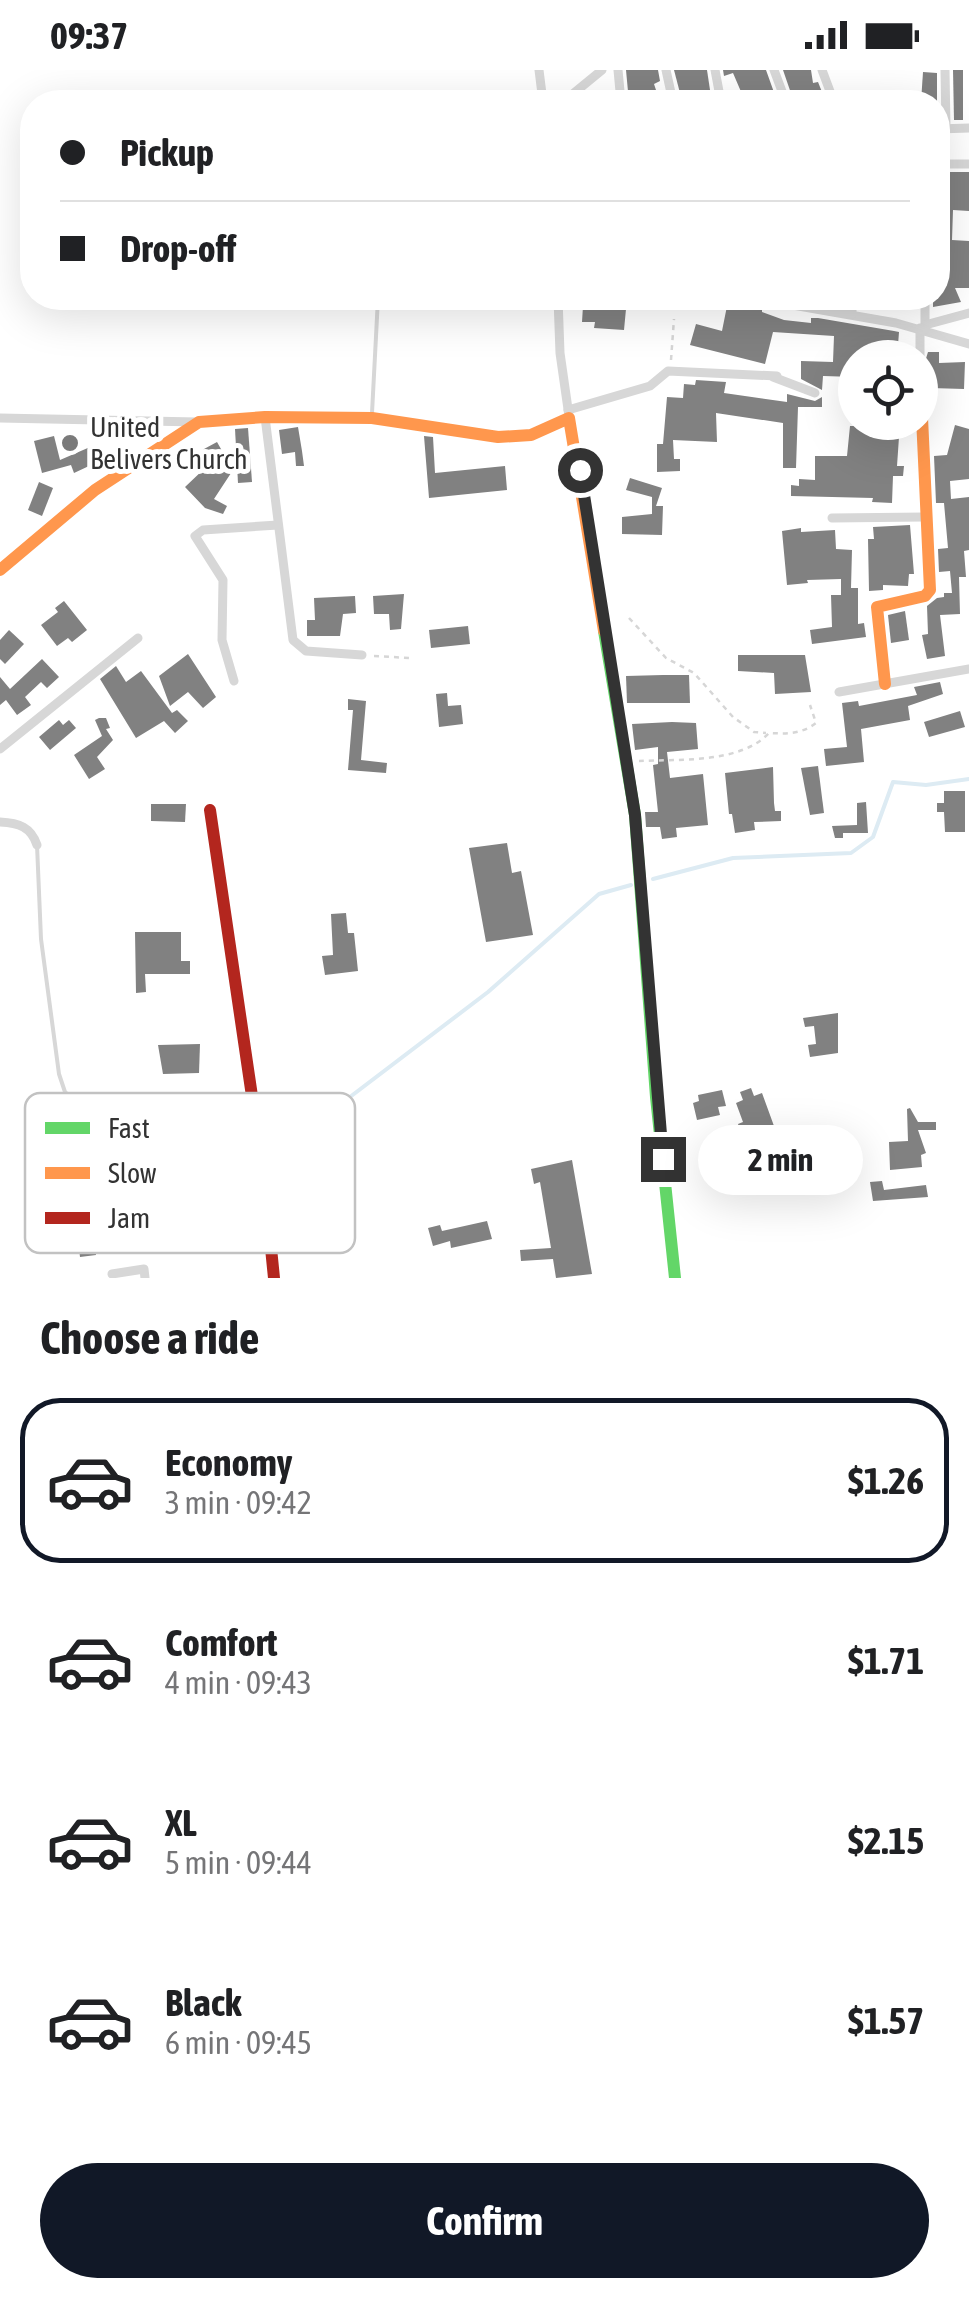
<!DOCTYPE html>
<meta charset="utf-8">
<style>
:root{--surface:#fff;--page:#f2f2f2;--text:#202124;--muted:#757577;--line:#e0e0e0;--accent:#111827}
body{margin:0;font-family:"Asap Condensed",sans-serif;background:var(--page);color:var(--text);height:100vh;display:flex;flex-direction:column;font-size:38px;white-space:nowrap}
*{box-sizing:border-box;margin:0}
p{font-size:32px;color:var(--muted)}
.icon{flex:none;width:55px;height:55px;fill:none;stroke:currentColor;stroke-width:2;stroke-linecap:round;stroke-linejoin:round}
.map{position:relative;height:1208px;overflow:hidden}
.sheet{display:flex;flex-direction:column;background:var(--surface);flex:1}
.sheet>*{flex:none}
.top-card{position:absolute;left:20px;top:20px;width:930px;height:220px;border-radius:40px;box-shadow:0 10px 40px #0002;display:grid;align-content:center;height:220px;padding:0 40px;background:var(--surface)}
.controls{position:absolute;left:838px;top:270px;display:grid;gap:20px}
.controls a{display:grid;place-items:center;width:100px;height:100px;border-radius:50%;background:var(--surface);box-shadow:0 10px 40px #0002;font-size:50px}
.end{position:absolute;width:45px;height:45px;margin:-22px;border:12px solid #333;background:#fff;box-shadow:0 0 0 5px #fff}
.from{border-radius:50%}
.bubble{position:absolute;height:70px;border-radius:35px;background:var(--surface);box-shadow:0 10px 40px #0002;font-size:32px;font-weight:700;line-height:70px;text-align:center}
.top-card b{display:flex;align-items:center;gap:35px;height:95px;font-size:38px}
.top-card b+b{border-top:2px solid var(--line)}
.top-card i{width:25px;height:25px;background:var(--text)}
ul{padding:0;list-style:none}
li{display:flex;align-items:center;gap:30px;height:165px;margin:0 20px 15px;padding:0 20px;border:5px solid transparent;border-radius:40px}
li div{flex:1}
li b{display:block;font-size:38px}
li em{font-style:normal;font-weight:700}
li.current{border-color:var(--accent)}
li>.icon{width:90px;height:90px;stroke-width:1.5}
h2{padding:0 40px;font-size:45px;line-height:120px}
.cta{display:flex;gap:20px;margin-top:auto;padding:20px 40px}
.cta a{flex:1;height:115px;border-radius:60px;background:var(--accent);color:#fff;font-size:40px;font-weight:700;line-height:115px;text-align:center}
.status{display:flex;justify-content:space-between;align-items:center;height:70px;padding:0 50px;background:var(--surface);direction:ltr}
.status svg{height:28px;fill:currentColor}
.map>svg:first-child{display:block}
</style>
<div class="status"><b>09:37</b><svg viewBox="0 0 49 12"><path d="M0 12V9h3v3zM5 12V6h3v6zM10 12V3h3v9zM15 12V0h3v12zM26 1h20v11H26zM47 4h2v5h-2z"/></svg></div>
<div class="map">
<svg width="969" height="1208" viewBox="0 0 969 1208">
<rect width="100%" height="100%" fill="#fff"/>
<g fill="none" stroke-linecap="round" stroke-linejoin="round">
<g stroke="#ddebf3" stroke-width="4">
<polyline points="653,809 733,788 851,783 873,767 893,712 926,715 969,709"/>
<polyline points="321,1049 488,922 599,824 631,815"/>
</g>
</g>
<g fill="#818181">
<polygon points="626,0 658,0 660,11 654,14 660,32 629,32"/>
<polygon points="674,0 707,0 710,20 680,23"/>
<polygon points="723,0 766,0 776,28 764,32 729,32 728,28 742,24 733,3 724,6"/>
<polygon points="783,0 811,0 813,13 818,12 826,32 794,32"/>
<polygon points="953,0 963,0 963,50 954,50"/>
<polygon points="923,2 937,3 937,32 921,32"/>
<polygon points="938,102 969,102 969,141 953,140 952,170 969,171 969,218 955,218 961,232 933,237 933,228 938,228"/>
<polygon points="728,231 762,239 762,242 784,250 811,253 811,248 818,248 894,261 899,262 898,275 873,274 873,288 855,288 855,307 823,306 822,320 801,309 801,291 833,292 834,266 773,262 765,294 690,275 696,254 722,261"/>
<polygon points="583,236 626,239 624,260 594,258 595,252 582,252"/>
<polygon points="928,282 939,282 939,293 965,292 964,319 931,318 930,303 924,295"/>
<polygon points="696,310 726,312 724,323 787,332 787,324 815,331 822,327 822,337 798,337 796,398 783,398 783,353 716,343 717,372 673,370 674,389 680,389 680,401 657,402 657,374 663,374 667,327 683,328 684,314 695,315"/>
<polygon points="888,352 905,352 905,367 899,367 897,396 904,396 903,406 893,406 892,433 872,432 873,428 791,426 791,415 799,416 799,409 815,410 815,386 847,386 850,356 888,356"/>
<polygon points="955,355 969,359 969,409 950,411 951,429 969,427 969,480 964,481 966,507 959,507 960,544 940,545 945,586 927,589 922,565 928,564 927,536 937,528 944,527 944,523 952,523 950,501 939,502 938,479 948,478 944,433 936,433 934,386 947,385"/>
<polygon points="298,357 302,381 304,396 296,396 295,382 282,384 279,360"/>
<polygon points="248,358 252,412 238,413 235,359"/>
<polygon points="54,366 60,390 97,374 104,389 74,403 71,395 42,403 34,371"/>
<polygon points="424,366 433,367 435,403 505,396 507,420 429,428"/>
<polygon points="217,372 233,400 214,429 227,436 223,444 205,438 185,417 205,398 196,389 204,379"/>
<polygon points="630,408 662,418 656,436 663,436 662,465 622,464 622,447 652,444 652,427 626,420"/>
<polygon points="39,412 53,418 42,446 28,440"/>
<polygon points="910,455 914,504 909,504 908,516 883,515 883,520 869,521 868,469 874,469 873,457"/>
<polygon points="801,458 801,462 835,460 836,479 852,480 851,518 858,518 858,554 864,553 866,567 812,574 810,560 832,557 831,525 841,525 841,509 807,510 808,513 787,515 782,461"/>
<polygon points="404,524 401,559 390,560 389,544 374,544 373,526"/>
<polygon points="355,526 356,543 343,544 340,566 307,566 307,550 315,550 314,528"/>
<polygon points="64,531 87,560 72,572 68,568 57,576 41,555 58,542 55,538"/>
<polygon points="905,541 909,570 891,573 888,545"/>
<polygon points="468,556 470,574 431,578 429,560"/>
<polygon points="9,560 24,574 5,594 0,589 0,570"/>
<polygon points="188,584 216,627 203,638 188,622 170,636 159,606"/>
<polygon points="738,585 805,585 811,622 775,624 774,603 738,601"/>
<polygon points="42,589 59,607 47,618 41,612 25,627 31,635 17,645 6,630 0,635 0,607 10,619"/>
<polygon points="116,596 126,612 141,601 172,643 177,640 188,651 175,663 164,651 136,668 100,609"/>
<polygon points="663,605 689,605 690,633 627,633 626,606"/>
<polygon points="940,612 943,624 908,636 910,650 861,659 864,692 826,696 824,679 847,677 842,633 858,631 859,636 917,625 914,617"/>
<polygon points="447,623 448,636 461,635 463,654 439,657 436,624"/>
<polygon points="348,629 366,631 361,690 387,693 386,703 348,700 353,640 348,640"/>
<polygon points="960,641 965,657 929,667 924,652"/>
<polygon points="99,648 106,648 110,658 106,659 113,670 97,687 105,699 89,709 74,685 102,666 95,650"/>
<polygon points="59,650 63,655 69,650 76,658 50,680 39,667"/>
<polygon points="672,652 696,653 698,679 667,682 670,708 703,704 708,755 676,758 677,767 662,769 660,757 646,757 645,742 658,742 653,695 658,694 658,677 635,680 632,654"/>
<polygon points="818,696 824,743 810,745 801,698"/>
<polygon points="773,697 774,733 775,741 781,741 781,751 754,752 755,760 735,763 732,744 729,744 725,703"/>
<polygon points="944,721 965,721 965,762 945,762 944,742 937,742 937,733 944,733"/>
<polygon points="866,732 868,763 843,763 843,768 835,768 832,756 857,755 857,733"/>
<polygon points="151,734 186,734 185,752 151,751"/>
<polygon points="507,773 512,803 521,801 533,865 486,872 469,778"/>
<polygon points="346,843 348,863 354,863 358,901 325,905 322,886 333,885 331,844"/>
<polygon points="135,862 181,862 181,891 190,891 190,904 145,904 146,922 136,923"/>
<polygon points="838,943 838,983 810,987 808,975 816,974 814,956 805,957 803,948"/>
<polygon points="200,974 199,1003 163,1004 158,975"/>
<polygon points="751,1018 754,1026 762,1023 774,1056 753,1059 742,1066 738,1054 743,1052 736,1033 743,1030 740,1022"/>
<polygon points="722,1020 726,1036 718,1037 720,1045 697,1050 693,1033 699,1031 698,1025"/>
<polygon points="204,1022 205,1046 175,1049 176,1055 167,1057 168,1068 154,1070 148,1031"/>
<polygon points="910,1038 918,1052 936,1052 936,1060 918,1060 926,1083 921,1085 922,1097 890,1100 889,1072 908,1071 907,1039"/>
<polygon points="572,1090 592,1204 556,1208 553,1189 521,1191 520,1180 551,1178 540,1112 534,1114 531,1099"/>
<polygon points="882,1111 884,1120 926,1115 928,1127 873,1131 870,1112"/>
<polygon points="131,1134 134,1184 118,1184 116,1135"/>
<polygon points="90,1138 96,1185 80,1187 74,1140"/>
<polygon points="487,1151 492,1169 451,1178 450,1171 433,1176 428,1158 440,1155 442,1161"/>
</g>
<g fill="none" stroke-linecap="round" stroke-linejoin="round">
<g stroke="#d6d6d6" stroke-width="2.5" stroke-dasharray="5 5" stroke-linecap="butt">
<polyline points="671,290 674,249"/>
<polyline points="629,548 666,588 694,603 733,647 754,662 766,663"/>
<polyline points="374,586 410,588"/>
<path d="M639 691C678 689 740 694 769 663 787 664 802 664 816 653L810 635"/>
</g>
<g stroke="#d7d7d7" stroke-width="4">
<polyline points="372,343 378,228"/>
<polyline points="37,775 41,869 59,1004 65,1022 71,1027 105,1025"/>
</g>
<g stroke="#d7d7d7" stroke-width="9">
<polyline points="539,0 543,32"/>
<polyline points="618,0 621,32"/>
<polyline points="666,0 673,32"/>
<polyline points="715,0 721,32"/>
<polyline points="774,0 786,32"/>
<polyline points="822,0 834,32"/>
<polyline points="945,0 946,58"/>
<polyline points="563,32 602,0"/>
<polyline points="938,59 969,58"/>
<polyline points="938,94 969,94"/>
<polyline points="558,228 560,283 569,346"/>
<polyline points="753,228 896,253 969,274"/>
<polyline points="925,228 925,259"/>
<polyline points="852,244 852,228"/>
<polyline points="925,255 969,243"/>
<polyline points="920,258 920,288"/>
<polyline points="773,307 815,323"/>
<polyline points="568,340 650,316 668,301 777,306"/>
<polyline points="265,347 293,570 306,581 362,585"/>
<polyline points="0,348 197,352"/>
<polyline points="832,448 924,447"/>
<polyline points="234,611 222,570 223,510 195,466 203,460 278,455"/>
<polyline points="839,622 969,599"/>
<polyline points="0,679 138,568"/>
<path d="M0 752C19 753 31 757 37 775"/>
<polyline points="112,1204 144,1199 145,1208"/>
</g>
<polyline stroke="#63d668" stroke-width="12" points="604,561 635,745 656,1027 675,1208"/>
<g stroke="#ff974d" stroke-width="12">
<polyline points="0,500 95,420 199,352 265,347 372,348 498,367 531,365 569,348 604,561"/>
<polyline points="885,614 877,537 925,526 930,520 920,304"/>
</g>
<polyline stroke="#b3261e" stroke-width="12" points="210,740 264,1108 274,1208"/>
</g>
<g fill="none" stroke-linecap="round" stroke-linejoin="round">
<polyline stroke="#333" stroke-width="12" points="580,400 635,745 663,1089"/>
</g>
<circle fill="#7a7a7a" stroke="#fff" stroke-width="4" cx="70" cy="373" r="10"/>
<g text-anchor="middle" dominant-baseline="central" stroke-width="10" stroke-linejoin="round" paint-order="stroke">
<g font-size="28" fill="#333" stroke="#fff" text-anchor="start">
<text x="90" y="357">United<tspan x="90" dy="32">Belivers Church</tspan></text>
</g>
</g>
<rect x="25" y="1023" width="330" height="160" rx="15" fill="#fff" stroke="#c2c2c2" stroke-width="2.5"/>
<rect x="45" y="1052" width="45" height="12" fill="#63d668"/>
<rect x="45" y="1097" width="45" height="12" fill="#ff974d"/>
<rect x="45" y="1142" width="45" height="12" fill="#b3261e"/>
<g font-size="28" fill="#333">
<text x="108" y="1068">Fast</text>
<text x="108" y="1113">Slow</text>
<text x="108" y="1158">Jam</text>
</g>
</svg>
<div class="controls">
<a><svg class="icon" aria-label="locate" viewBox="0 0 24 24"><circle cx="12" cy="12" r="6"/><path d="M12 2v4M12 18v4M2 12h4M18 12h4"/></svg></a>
</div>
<i class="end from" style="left:580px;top:400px"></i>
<i class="end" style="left:663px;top:1089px"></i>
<div class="bubble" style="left:698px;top:1055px;width:165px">2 min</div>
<div class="top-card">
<b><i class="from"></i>Pickup</b>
<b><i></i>Drop-off</b>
</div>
</div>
<section class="sheet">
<h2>Choose a ride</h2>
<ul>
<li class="current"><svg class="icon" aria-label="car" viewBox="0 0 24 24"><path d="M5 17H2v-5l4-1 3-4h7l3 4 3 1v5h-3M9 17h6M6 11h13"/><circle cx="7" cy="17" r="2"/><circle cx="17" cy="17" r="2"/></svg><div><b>Economy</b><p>3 min · 09:42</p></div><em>$1.26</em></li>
<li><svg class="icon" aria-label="car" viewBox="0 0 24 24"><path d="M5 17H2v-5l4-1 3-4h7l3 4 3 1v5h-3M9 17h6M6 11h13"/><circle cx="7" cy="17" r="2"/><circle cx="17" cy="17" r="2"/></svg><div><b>Comfort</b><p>4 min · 09:43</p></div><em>$1.71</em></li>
<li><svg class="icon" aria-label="car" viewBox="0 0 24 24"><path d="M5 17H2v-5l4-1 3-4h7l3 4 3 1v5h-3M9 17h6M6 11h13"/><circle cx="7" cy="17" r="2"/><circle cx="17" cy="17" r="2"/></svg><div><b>XL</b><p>5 min · 09:44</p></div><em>$2.15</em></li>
<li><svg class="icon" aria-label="car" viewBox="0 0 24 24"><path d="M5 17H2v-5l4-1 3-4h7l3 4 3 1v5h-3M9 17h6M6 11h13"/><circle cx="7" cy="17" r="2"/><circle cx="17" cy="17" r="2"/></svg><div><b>Black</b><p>6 min · 09:45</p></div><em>$1.57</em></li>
</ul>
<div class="cta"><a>Confirm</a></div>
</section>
